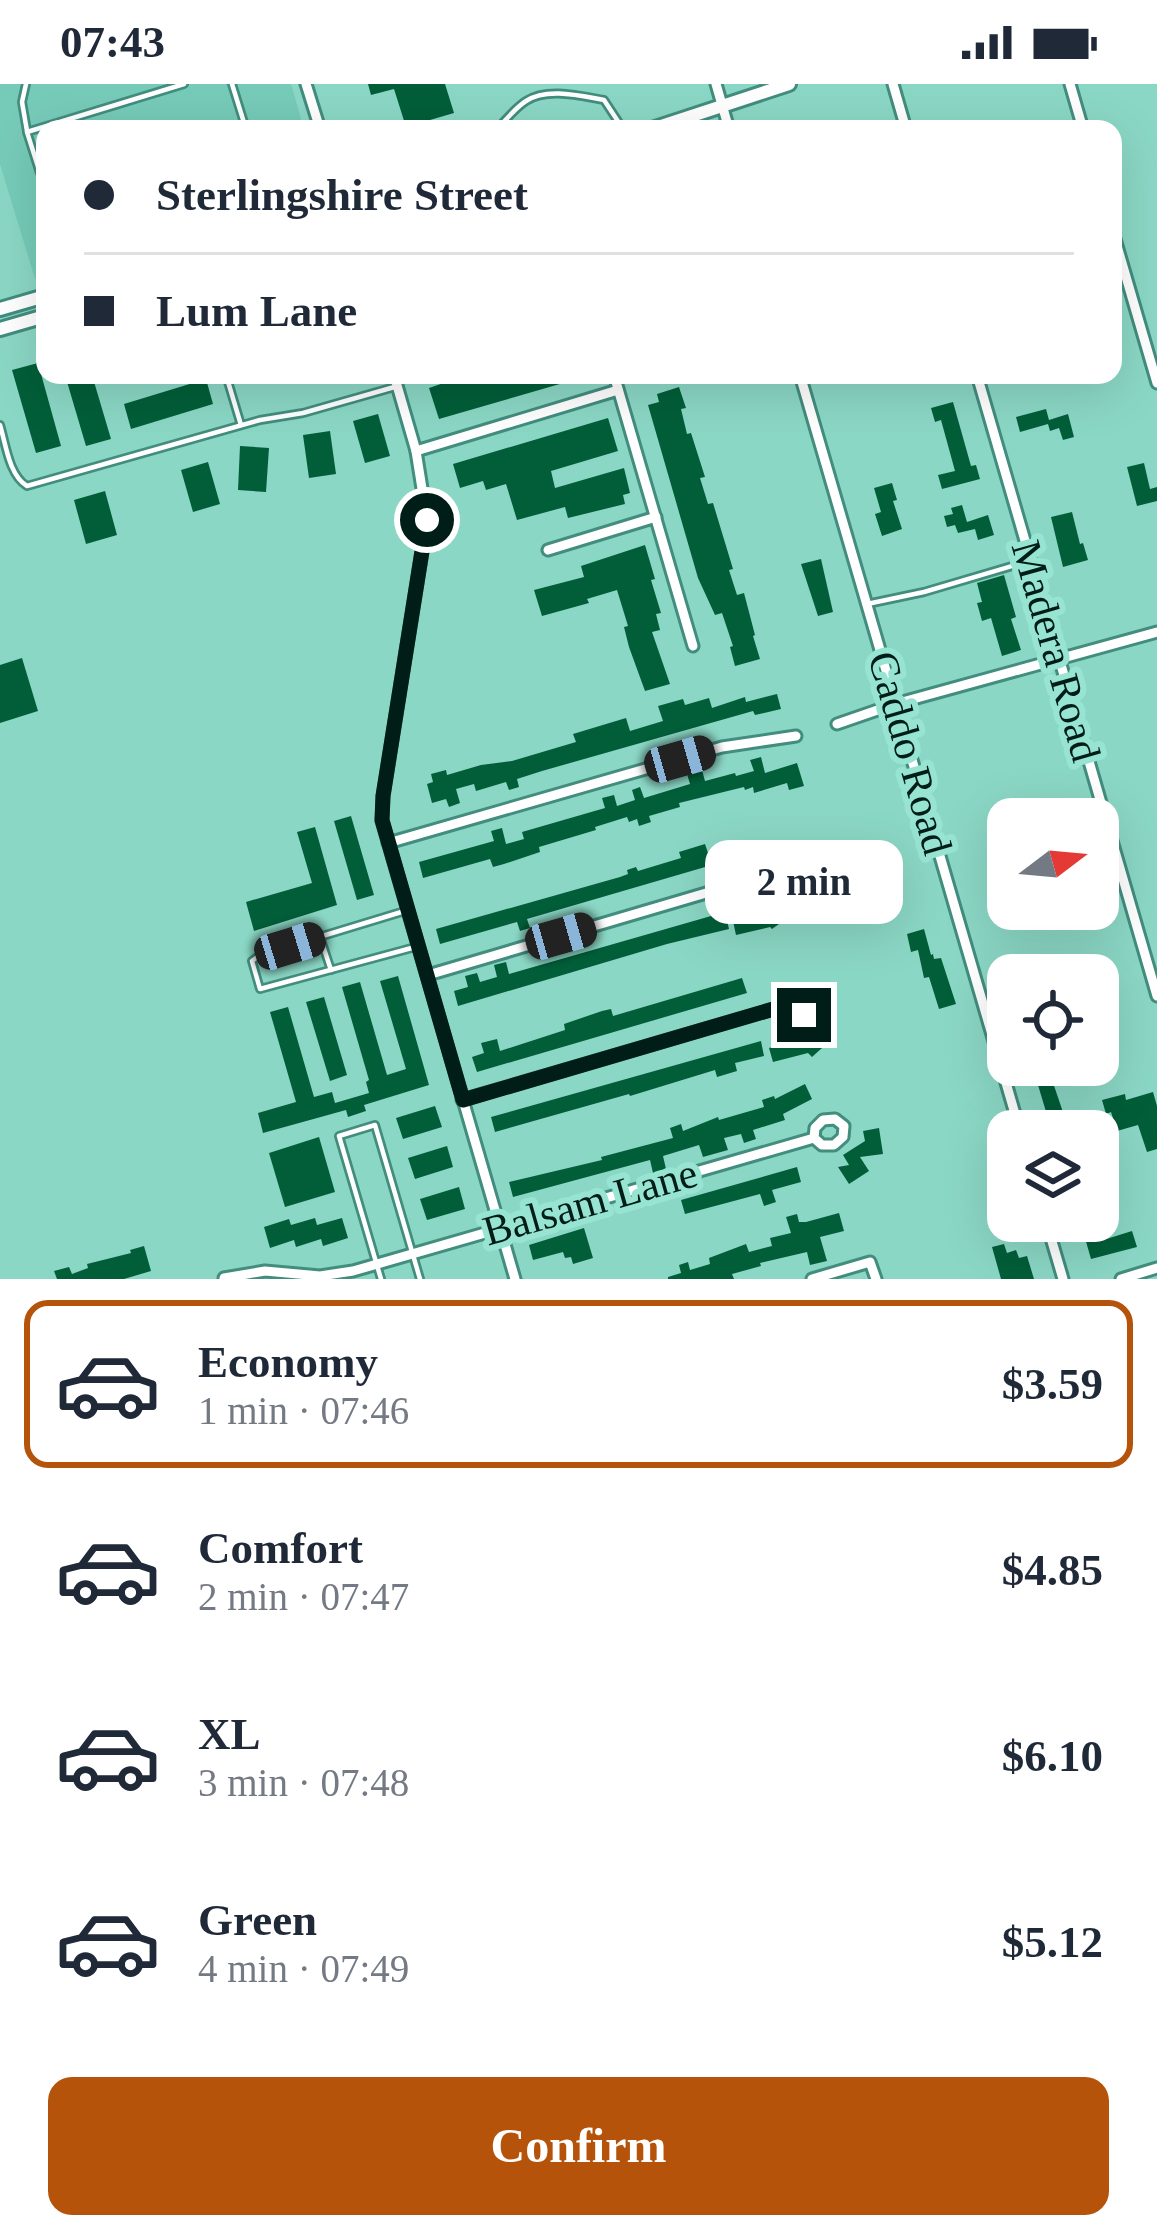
<!DOCTYPE html>
<meta charset="utf-8">
<style>
:root{--surface:#fff;--page:#f2f2f3;--text:#1f2937;--muted:#747a83;--line:#e0e1e3;--accent:#b45309}
body{margin:0;font-family:"Times New Roman",serif;background:var(--page);color:var(--text);height:100vh;display:flex;flex-direction:column;font-size:45px;white-space:nowrap}
*{box-sizing:border-box;margin:0}
p{font-size:39px;color:var(--muted)}
.icon{flex:none;width:66px;height:66px;fill:none;stroke:currentColor;stroke-width:2;stroke-linecap:round;stroke-linejoin:round}
.map{position:relative;height:1195px;overflow:hidden}
.details{display:flex;flex-direction:column;background:var(--surface);flex:1}
.details>*{flex:none}
.banner{position:absolute;left:36px;top:36px;width:1086px;height:264px;border-radius:24px;box-shadow:0 12px 48px #0002;display:grid;align-content:center;height:264px;padding:0 48px;background:var(--surface)}
.needle{width:78px;rotate:74deg}
.controls{position:absolute;left:987px;top:714px;display:grid;gap:24px}
.controls a{display:grid;place-items:center;width:132px;height:132px;border-radius:24px;background:var(--surface);box-shadow:0 12px 48px #0002;font-size:60px}
.end{position:absolute;width:54px;height:54px;margin:-27px;border:15px solid #001d18;background:#fff;box-shadow:0 0 0 6px #fff}
.from{border-radius:50%}
.bubble{position:absolute;height:84px;border-radius:24px;background:var(--surface);box-shadow:0 12px 48px #0002;font-size:39px;font-weight:700;line-height:84px;text-align:center}
.car{position:absolute;width:36px;height:72px;margin:-36px -18px;border-radius:15px;box-shadow:0 0 9px 3px #0007;background:linear-gradient(#222 24%,#8ab4d8 0 40%,#222 0 76%,#8ab4d8 0 86%,#222 0)}
.banner b{display:flex;align-items:center;gap:42px;height:114px;font-size:45px}
.banner b+b{border-top:3px solid var(--line)}
.banner i{width:30px;height:30px;background:var(--text)}
ul{padding:21px 0 0;list-style:none}
li{display:flex;align-items:center;gap:36px;height:168px;margin:0 24px 18px;padding:0 24px;border:6px solid transparent;border-radius:24px}
li div{flex:1}
li b{display:block;font-size:45px}
li em{font-style:normal;font-weight:700}
li.current{border-color:var(--accent)}
li>.icon{width:108px;height:108px;stroke-width:1.5}
.primary-button{display:flex;gap:24px;margin-top:auto;padding:24px 48px}
.primary-button a{flex:1;height:138px;border-radius:24px;background:var(--accent);color:#fff;font-size:48px;font-weight:700;line-height:138px;text-align:center}
.status{display:flex;justify-content:space-between;align-items:center;height:84px;padding:0 60px;background:var(--surface);direction:ltr}
.status svg{height:33px;fill:currentColor}
.map>svg:first-child{display:block}
</style>
<div class="status"><b>07:43</b><svg viewBox="0 0 49 12"><path d="M0 12V9h3v3zM5 12V6h3v6zM10 12V3h3v9zM15 12V0h3v12zM26 1h20v11H26zM47 4h2v5h-2z"/></svg></div>
<div class="map">
<svg width="1157" height="1195" viewBox="0 0 1157 1195">
<rect width="100%" height="100%" fill="#8bd7c5"/>
<polygon fill="#76cbb8" points="0,0 291,0 304,45 45,45 45,192 35,195 0,80"/>
<g fill="#025e39">
<polygon points="368,0 445,0 454,29 406,43 394,5 371,11"/>
<polygon points="38,279 61,362 36,369 12,286"/>
<polygon points="65,291 92,291 111,355 86,362"/>
<polygon points="467,291 583,291 584,293 439,335 429,304"/>
<polygon points="206,295 213,320 131,345 124,320"/>
<polygon points="679,303 686,324 681,325 687,350 691,349 705,393 700,394 708,420 713,419 733,485 729,486 737,511 744,509 755,551 753,552 760,575 735,582 730,563 733,562 722,529 715,531 698,494 648,321 659,318 657,310"/>
<polygon points="953,318 971,382 976,381 980,395 942,405 938,391 955,387 941,336 935,338 931,324"/>
<polygon points="1046,325 1049,336 1068,330 1074,353 1063,356 1059,344 1050,347 1048,340 1020,348 1016,333"/>
<polygon points="378,330 390,372 365,379 353,337"/>
<polygon points="608,334 618,367 551,387 555,404 624,384 630,409 623,411 625,420 568,434 565,423 517,436 506,400 486,406 483,397 460,404 453,380"/>
<polygon points="330,347 336,390 309,394 303,351"/>
<polygon points="240,362 269,364 266,408 238,406"/>
<polygon points="208,378 220,420 193,428 181,386"/>
<polygon points="1144,379 1150,405 1157,403 1157,417 1137,422 1127,383"/>
<polygon points="892,399 897,416 893,417 902,445 882,452 875,430 881,428 874,404"/>
<polygon points="105,407 117,451 86,460 74,416"/>
<polygon points="962,421 967,438 988,431 994,451 978,456 975,445 958,449 955,441 947,443 944,432 953,430 951,424"/>
<polygon points="1072,428 1080,460 1083,459 1088,476 1063,483 1051,433"/>
<polygon points="645,461 655,495 651,496 661,529 656,530 660,546 652,548 670,600 645,607 629,563 624,543 628,542 617,506 587,515 589,519 542,532 534,506 584,493 581,482"/>
<polygon points="821,475 833,528 818,532 801,480"/>
<polygon points="1004,491 1016,533 1011,535 1021,566 1002,572 991,534 982,537 977,519 982,518 977,499"/>
<polygon points="22,574 38,627 0,639 0,581"/>
<polygon points="777,610 781,625 755,631 753,627 542,687 517,695 519,703 509,706 506,698 476,707 474,700 456,705 460,719 449,723 446,715 432,719 427,700 433,698 431,690 446,686 447,691 481,681 512,677 576,658 573,650 626,634 630,647 663,637 658,622 683,615 685,621 709,614 712,624 745,613 746,618"/>
<polygon points="761,673 765,689 797,679 804,702 789,706 787,699 754,709 753,703 745,706 744,703 679,719 680,723 649,732 651,738 639,742 637,735 629,738 627,733 595,743 596,746 539,763 540,768 504,780 493,783 490,775 423,794 419,778 494,757 491,747 502,744 506,760 524,755 522,748 605,724 602,714 614,711 617,722 635,716 632,706 640,703 644,714 690,700 687,690 702,686 705,697 735,689 736,692 754,687 750,676"/>
<polygon points="351,732 374,811 357,816 334,737"/>
<polygon points="315,743 337,821 254,847 246,818 312,799 297,748"/>
<polygon points="705,760 712,781 527,835 530,844 520,847 517,838 440,860 436,845 620,793 628,790 627,786 636,783 638,787 681,774 679,768"/>
<polygon points="778,810 793,830 772,845 770,843 736,851 733,837 776,826 769,817"/>
<polygon points="725,828 729,845 667,860 458,922 454,907 468,903 465,892 477,889 480,898 497,893 494,881 506,878 509,890"/>
<polygon points="924,845 931,871 933,870 934,875 941,874 956,920 939,925 929,893 924,894 918,866 911,868 907,850"/>
<polygon points="398,892 429,1001 364,1021 366,1027 348,1033 346,1026 263,1049 258,1029 296,1018 270,928 288,923 314,1013 332,1008 335,1019 369,1009 366,998 369,996 342,903 360,898 387,991 406,985 380,897"/>
<polygon points="742,894 747,909 477,988 472,973 484,969 481,959 497,955 500,967 565,946 564,940 602,927 611,925 613,932"/>
<polygon points="324,913 347,991 330,997 306,918"/>
<polygon points="819,941 832,955 812,973 808,969 773,978 769,964 793,957 795,962"/>
<polygon points="761,957 764,972 735,979 737,987 717,993 715,986 630,1012 629,1010 495,1048 491,1033"/>
<polygon points="1032,981 1047,981 1066,1037 1050,1041"/>
<polygon points="805,1000 812,1015 783,1030 785,1036 753,1046 756,1055 744,1059 741,1050 724,1054 728,1066 703,1073 699,1061 663,1072 666,1085 653,1089 650,1076 513,1113 509,1098 602,1076 601,1073 673,1054 670,1044 681,1040 683,1047 718,1033 719,1036 764,1023 762,1016 774,1012 775,1015"/>
<polygon points="1153,1008 1157,1022 1157,1065 1147,1068 1138,1041 1117,1047 1111,1028 1106,1030 1102,1016 1125,1010 1126,1016"/>
<polygon points="435,1022 442,1043 403,1055 396,1034"/>
<polygon points="879,1044 883,1070 860,1073 869,1087 849,1100 838,1083 849,1081 843,1071 865,1057 863,1047"/>
<polygon points="319,1053 335,1108 285,1123 269,1069"/>
<polygon points="447,1062 453,1083 415,1095 408,1074"/>
<polygon points="797,1083 801,1098 772,1106 776,1118 764,1122 760,1110 685,1130 681,1116"/>
<polygon points="459,1103 465,1125 427,1136 420,1115"/>
<polygon points="839,1129 844,1147 820,1153 827,1177 810,1181 807,1168 760,1179 761,1182 732,1190 734,1195 668,1195 668,1193 681,1189 679,1181 688,1178 690,1186 710,1180 709,1174 746,1160 749,1168 772,1162 770,1154 791,1149 786,1133 797,1130 799,1138 806,1138"/>
<polygon points="315,1134 317,1141 342,1134 348,1154 323,1162 321,1155 296,1163 294,1156 270,1164 264,1143 289,1135 291,1141"/>
<polygon points="584,1144 593,1174 573,1180 571,1173 565,1174 563,1168 533,1176 529,1161"/>
<polygon points="1132,1147 1137,1163 1091,1175 1085,1154 1099,1150 1100,1157"/>
<polygon points="1004,1160 1007,1169 1016,1166 1019,1174 1027,1172 1034,1195 1001,1195 992,1163"/>
<polygon points="144,1162 151,1187 124,1195 57,1195 54,1187 69,1183 72,1190 88,1184 87,1180 131,1169 130,1166"/>
</g>
<g fill="none" stroke-linecap="round" stroke-linejoin="round">
<defs>
<g id="lane">
<polyline points="26,0 22,18 27,47"/>
<polyline points="232,0 246,45"/>
<polyline points="339,45 347,43 351,45"/>
<path d="M497 45C506 36 515 24 526 17 547 3 581 12 604 16L623 45"/>
<polyline points="45,94 40,89 27,48 184,0"/>
<polyline points="226,291 241,341"/>
<path d="M0 341C6 361 9 391 27 402L260 336 303 329 398 302"/>
<polyline points="867,520 924,508 1029,477"/>
<polyline points="408,826 260,871 252,877 260,905 419,862"/>
<polyline points="320,853 331,886"/>
<polyline points="381,1195 339,1052 375,1041 420,1195"/>
</g>
<g id="street">
<polyline points="306,0 320,45"/>
<polyline points="716,0 729,45"/>
<polyline points="893,0 906,45"/>
<polyline points="1070,0 1083,45"/>
<polyline points="1113,148 1157,299"/>
<polyline points="394,291 416,367 427,436 383,712 382,737 515,1195"/>
<polyline points="614,291 693,562"/>
<polyline points="800,291 1020,1047"/>
<polyline points="977,291 1157,912"/>
<polyline points="416,367 618,306"/>
<polyline points="548,466 656,433"/>
<polyline points="837,640 895,620 1157,548"/>
<polyline points="388,759 722,663 796,652"/>
<circle cx="754" cy="793" r="15"/>
<polyline points="428,891 740,799"/>
<polyline points="462,1016 777,924 781,913 792,907 804,911 809,921 804,931 793,936 782,933 777,924"/>
<polyline points="1046,1137 1063,1195"/>
<polyline points="224,1194 265,1187 320,1192 353,1187 814,1054 822,1061 834,1061 843,1053 844,1042 835,1035 823,1036 815,1044 814,1054"/>
<polyline points="812,1195 870,1178 876,1195"/>
<polyline points="1121,1195 1157,1184"/>
</g>
<g id="secondary">
<polyline points="652,45 789,0"/>
<polyline points="0,225 45,212"/>
<polyline points="0,245 45,232"/>
</g>
</defs>
<use href="#lane" stroke="#428d7e" stroke-width="10"/>
<use href="#street" stroke="#428d7e" stroke-width="15"/>
<use href="#secondary" stroke="#428d7e" stroke-width="18"/>
<use href="#lane" stroke="#fff" stroke-width="4.5"/>
<use href="#street" stroke="#fff" stroke-width="9"/>
<use href="#secondary" stroke="#fff" stroke-width="12"/>
</g>
<g fill="none" stroke-linecap="round" stroke-linejoin="round">
<polyline stroke="#001d18" stroke-width="15" points="427,436 383,712 382,736 463,1016 777,924 787,935 804,931"/>
</g>
<g text-anchor="middle" dominant-baseline="central" stroke-width="12" stroke-linejoin="round" paint-order="stroke">
<g font-size="42" fill="#001d18" stroke="#98e4d2">
<text transform="translate(1056 567) rotate(74)">Madera Road</text>
<text transform="translate(910 669) rotate(74)">Caddo Road</text>
<text transform="translate(590 1118) rotate(-16)">Balsam Lane</text>
</g>
</g>
</svg>
<div class="controls">
<a><svg class="needle" viewBox="-14 -14 28 28"><path d="M0-13l5 13h-10z" fill="#e53935"/><path d="M0 13l5-13h-10z" fill="#747a83"/></svg></a>
<a><svg class="icon" aria-label="locate" viewBox="0 0 24 24"><circle cx="12" cy="12" r="6"/><path d="M12 2v4M12 18v4M2 12h4M18 12h4"/></svg></a>
<a><svg class="icon" aria-label="layers" viewBox="0 0 24 24"><path d="M12 4l9 5-9 5-9-5zM3 14l9 5 9-5"/></svg></a>
</div>
<i class="end from" style="left:427px;top:436px"></i>
<i class="end" style="left:804px;top:931px"></i>
<div class="bubble" style="left:705px;top:756px;width:198px">2 min</div>
<i class="car" style="left:680px;top:675px;rotate:74deg"></i>
<i class="car" style="left:561px;top:852px;rotate:74deg"></i>
<i class="car" style="left:290px;top:862px;rotate:73deg"></i>
<div class="banner">
<b><i class="from"></i>Sterlingshire Street</b>
<b><i></i>Lum Lane</b>
</div>
</div>
<section class="details">
<ul>
<li class="current"><svg class="icon" aria-label="car" viewBox="0 0 24 24"><path d="M5 17H2v-5l4-1 3-4h7l3 4 3 1v5h-3M9 17h6M6 11h13"/><circle cx="7" cy="17" r="2"/><circle cx="17" cy="17" r="2"/></svg><div><b>Economy</b><p>1 min · 07:46</p></div><em>$3.59</em></li>
<li><svg class="icon" aria-label="car" viewBox="0 0 24 24"><path d="M5 17H2v-5l4-1 3-4h7l3 4 3 1v5h-3M9 17h6M6 11h13"/><circle cx="7" cy="17" r="2"/><circle cx="17" cy="17" r="2"/></svg><div><b>Comfort</b><p>2 min · 07:47</p></div><em>$4.85</em></li>
<li><svg class="icon" aria-label="car" viewBox="0 0 24 24"><path d="M5 17H2v-5l4-1 3-4h7l3 4 3 1v5h-3M9 17h6M6 11h13"/><circle cx="7" cy="17" r="2"/><circle cx="17" cy="17" r="2"/></svg><div><b>XL</b><p>3 min · 07:48</p></div><em>$6.10</em></li>
<li><svg class="icon" aria-label="car" viewBox="0 0 24 24"><path d="M5 17H2v-5l4-1 3-4h7l3 4 3 1v5h-3M9 17h6M6 11h13"/><circle cx="7" cy="17" r="2"/><circle cx="17" cy="17" r="2"/></svg><div><b>Green</b><p>4 min · 07:49</p></div><em>$5.12</em></li>
</ul>
<div class="primary-button"><a>Confirm</a></div>
</section>
